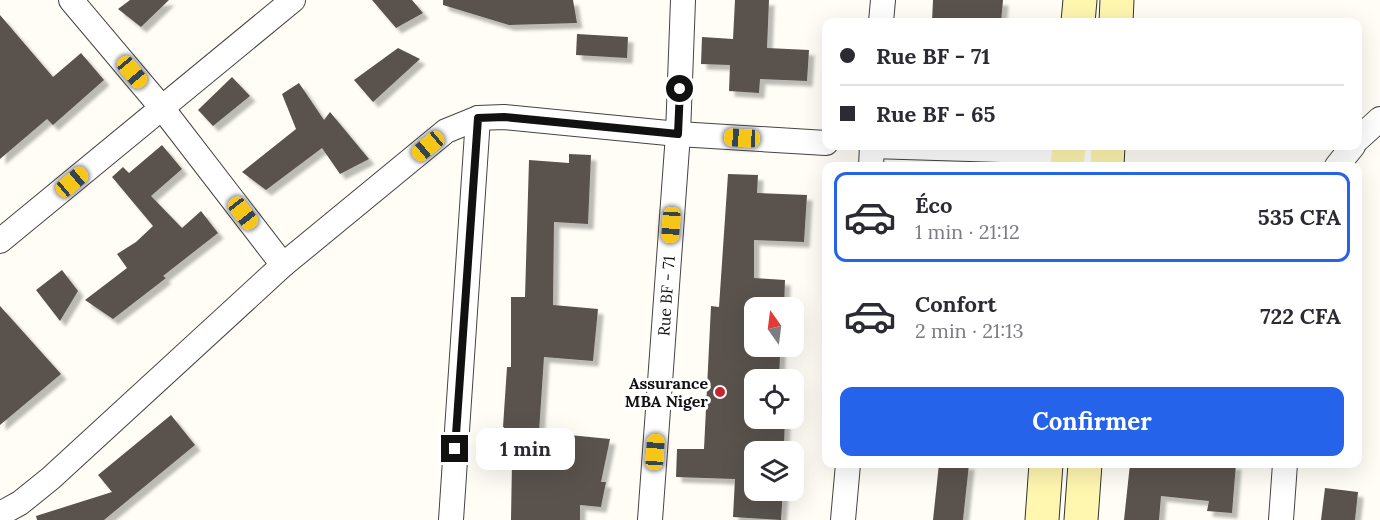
<!DOCTYPE html>
<html lang="fr">
<meta charset="utf-8">
<style>
:root{--surface:#fff;--page:#f2f2f3;--text:#2b2b33;--muted:#7c7c81;--line:#e1e1e2;--accent:#2563eb}
body{margin:0;font-family:Lora,serif;background:var(--page);color:var(--text);height:100vh;display:flex;flex-direction:column;font-size:22px;white-space:nowrap}
*{box-sizing:border-box;margin:0}
p{font-size:20px;color:var(--muted)}
.icon{flex:none;width:33px;height:33px;fill:none;stroke:currentColor;stroke-width:2;stroke-linecap:round;stroke-linejoin:round}
.map{position:relative;flex:1;overflow:hidden}
.drawer{position:absolute;left:822px;top:162px;width:540px;height:306px;display:flex;flex-direction:column;background:var(--surface);border-radius:12px;box-shadow:0 6px 24px #0002}
.drawer>*{flex:none}
.banner{position:absolute;left:822px;top:18px;width:540px;height:132px;border-radius:12px;box-shadow:0 6px 24px #0002;display:grid;align-content:center;height:132px;padding:0 18px;background:var(--surface)}
.needle{width:39px;rotate:346deg}
.controls{position:absolute;left:744px;top:297px;display:grid;gap:12px}
.controls a{display:grid;place-items:center;width:60px;height:60px;border-radius:12px;background:var(--surface);box-shadow:0 6px 24px #0002;font-size:30px}
.end{position:absolute;width:27px;height:27px;margin:-14px;border:8px solid #111;background:#fff;box-shadow:0 0 0 3px #fff}
.from{border-radius:50%}
.bubble{position:absolute;height:42px;border-radius:12px;background:var(--surface);box-shadow:0 6px 24px #0002;font-size:20px;font-weight:800;line-height:42px;text-align:center}
.car{position:absolute;width:18px;height:36px;margin:-18px -9px;border-radius:8px;box-shadow:0 0 4px 2px #0007;background:linear-gradient(#f5c518 24%,#345 0 40%,#f5c518 0 76%,#345 0 86%,#f5c518 0)}
.banner b{display:flex;align-items:center;gap:21px;height:57px;font-size:22px}
.banner b+b{border-top:2px solid var(--line)}
.banner i{width:15px;height:15px;background:var(--text)}
ul{padding:10px 0 0;list-style:none}
li{display:flex;align-items:center;gap:18px;height:90px;margin:0 12px 9px;padding:0 6px;border:3px solid transparent;border-radius:12px}
li div{flex:1}
li b{display:block;font-size:22px}
li em{font-style:normal;font-weight:800}
li.current{border-color:var(--accent)}
li>.icon{width:54px;height:54px;stroke-width:1.5}
.action{display:flex;gap:12px;margin-top:auto;padding:12px 18px}
.action a{flex:1;height:69px;border-radius:12px;background:var(--accent);color:#fff;font-size:24px;font-weight:800;line-height:69px;text-align:center}
.map>svg:first-child{display:block}
</style>
<div class="map">
<svg width="1380" height="520" viewBox="0 0 1380 520">
<defs>
<filter id="shadow"><feDropShadow dx="5.5" dy="5.5" stdDeviation="1.5" flood-color="#0004"/></filter>
</defs>
<rect width="100%" height="100%" fill="#fffdf5"/>
<g fill="#5a524d" filter="url(#shadow)">
<polygon points="130,0 169,0 141,27 118,9"/>
<polygon points="372,0 412,0 423,13 396,28"/>
<polygon points="443,0 573,0 577,23 509,25 443,5"/>
<polygon points="735,0 769,0 767,48 809,50 807,81 760,79 759,93 729,91 730,65 701,64 702,37 733,39"/>
<polygon points="933,0 1003,0 1001,22 932,22"/>
<polygon points="0,15 53,77 81,53 104,80 53,125 47,119 0,159"/>
<polygon points="577,34 628,37 627,58 576,55"/>
<polygon points="398,48 420,59 373,102 354,80"/>
<polygon points="232,77 250,96 213,126 198,110"/>
<polygon points="299,83 324,120 330,112 369,159 340,174 322,148 266,190 242,172 296,129 282,94"/>
<polygon points="162,145 182,169 151,196 182,228 201,211 218,233 163,276 166,278 113,319 85,300 127,268 117,254 136,242 153,226 112,177 123,167 129,173"/>
<polygon points="569,154 591,155 588,224 554,222 553,305 598,309 593,361 544,357 539,432 610,439 601,482 606,482 601,507 580,505 580,520 511,520 512,460 502,459 504,427 503,427 507,367 511,367 511,297 525,297 529,160 569,163"/>
<polygon points="728,174 758,175 757,193 807,195 804,242 754,240 754,278 785,280 784,308 754,308 754,346 780,346 780,355 779,380 754,380 754,418 785,418 784,446 754,445 754,490 783,490 781,520 733,517 735,479 676,477 677,449 704,449 711,306 719,307"/>
<polygon points="62,270 78,291 60,321 36,290"/>
<polygon points="0,306 61,374 0,425"/>
<polygon points="171,415 195,445 104,520 37,520 36,516 112,492 98,475"/>
<polygon points="939,464 969,464 963,520 933,520"/>
<polygon points="1130,464 1236,464 1232,513 1207,511 1209,501 1161,496 1159,520 1124,520"/>
<polygon points="1325,488 1358,492 1355,520 1321,520"/>
</g>
<g fill="none" stroke-linecap="round" stroke-linejoin="round">
<defs>
<g id="minor">
<polyline points="71,0 162,108 283,265"/>
<polyline points="881,22 883,0"/>
<polyline points="1358,139 1380,119"/>
<polyline points="871,146 1068,152 1107,165"/>
<polyline points="871,166 872,146"/>
<polyline points="1337,166 1353,146"/>
<polyline points="0,241 293,0"/>
<polyline points="0,514 20,503 51,478 283,265 446,131 478,118 504,117 678,134 826,143"/>
<polyline points="451,520 478,118"/>
<polyline points="650,520 678,134 683,0"/>
<polyline points="843,520 848,464"/>
<polyline points="1281,520 1285,464"/>
</g>
<g id="secondary">
<polyline points="1078,22 1080,0"/>
<polyline points="1116,22 1117,0"/>
<polyline points="1067,166 1069,146"/>
<polyline points="1107,166 1108,146"/>
<polyline points="1042,520 1046,464"/>
<polyline points="1081,520 1085,464"/>
</g>
</defs>
<use href="#minor" stroke="#444" stroke-width="26"/>
<use href="#secondary" stroke="#333" stroke-width="35"/>
<use href="#minor" stroke="#fff" stroke-width="24"/>
<use href="#secondary" stroke="#fff6b0" stroke-width="33"/>
</g>
<g fill="none" stroke-linecap="round" stroke-linejoin="round">
<polyline stroke="#111" stroke-width="8" points="455,449 478,118 504,117 678,134 680,89"/>
</g>
<circle fill="#c4262e" stroke="#fff" stroke-width="2" cx="720" cy="392" r="6"/>
<g text-anchor="middle" dominant-baseline="central" stroke-width="6" stroke-linejoin="round" paint-order="stroke">
<g font-size="16" fill="#111" stroke="#fff">
<text transform="translate(666 296) rotate(-86)">Rue BF - 71</text>
</g>
<g font-size="16" font-weight="bold" fill="#111" stroke="#fff" text-anchor="end">
<text x="708" y="383">Assurance<tspan x="708" dy="18">MBA Niger</tspan></text>
</g>
</g>
</svg>
<div class="controls">
<a><svg class="needle" viewBox="-14 -14 28 28"><path d="M0-13l5 13h-10z" fill="#e53935"/><path d="M0 13l5-13h-10z" fill="#7c7c81"/></svg></a>
<a><svg class="icon" aria-label="locate" viewBox="0 0 24 24"><circle cx="12" cy="12" r="6"/><path d="M12 2v4M12 18v4M2 12h4M18 12h4"/></svg></a>
<a><svg class="icon" aria-label="layers" viewBox="0 0 24 24"><path d="M12 4l9 5-9 5-9-5zM3 14l9 5 9-5"/></svg></a>
</div>
<i class="end from" style="left:680px;top:89px"></i>
<i class="end" style="left:455px;top:449px"></i>
<div class="bubble" style="left:476px;top:428px;width:99px">1 min</div>
<i class="car" style="left:132px;top:72px;rotate:140deg"></i>
<i class="car" style="left:742px;top:138px;rotate:273deg"></i>
<i class="car" style="left:428px;top:146px;rotate:230deg"></i>
<i class="car" style="left:72px;top:182px;rotate:50deg"></i>
<i class="car" style="left:243px;top:213px;rotate:142deg"></i>
<i class="car" style="left:671px;top:225px;rotate:184deg"></i>
<i class="car" style="left:655px;top:452px;rotate:4deg"></i>
<div class="banner">
<b><i class="from"></i>Rue BF - 71</b>
<b><i></i>Rue BF - 65</b>
</div>
<section class="drawer">
<ul>
<li class="current"><svg class="icon" aria-label="car" viewBox="0 0 24 24"><path d="M5 17H2v-5l4-1 3-4h7l3 4 3 1v5h-3M9 17h6M6 11h13"/><circle cx="7" cy="17" r="2"/><circle cx="17" cy="17" r="2"/></svg><div><b>Éco</b><p>1 min · 21:12</p></div><em>535 CFA</em></li>
<li><svg class="icon" aria-label="car" viewBox="0 0 24 24"><path d="M5 17H2v-5l4-1 3-4h7l3 4 3 1v5h-3M9 17h6M6 11h13"/><circle cx="7" cy="17" r="2"/><circle cx="17" cy="17" r="2"/></svg><div><b>Confort</b><p>2 min · 21:13</p></div><em>722 CFA</em></li>
</ul>
<div class="action"><a>Confirmer</a></div>
</section>
</div>
